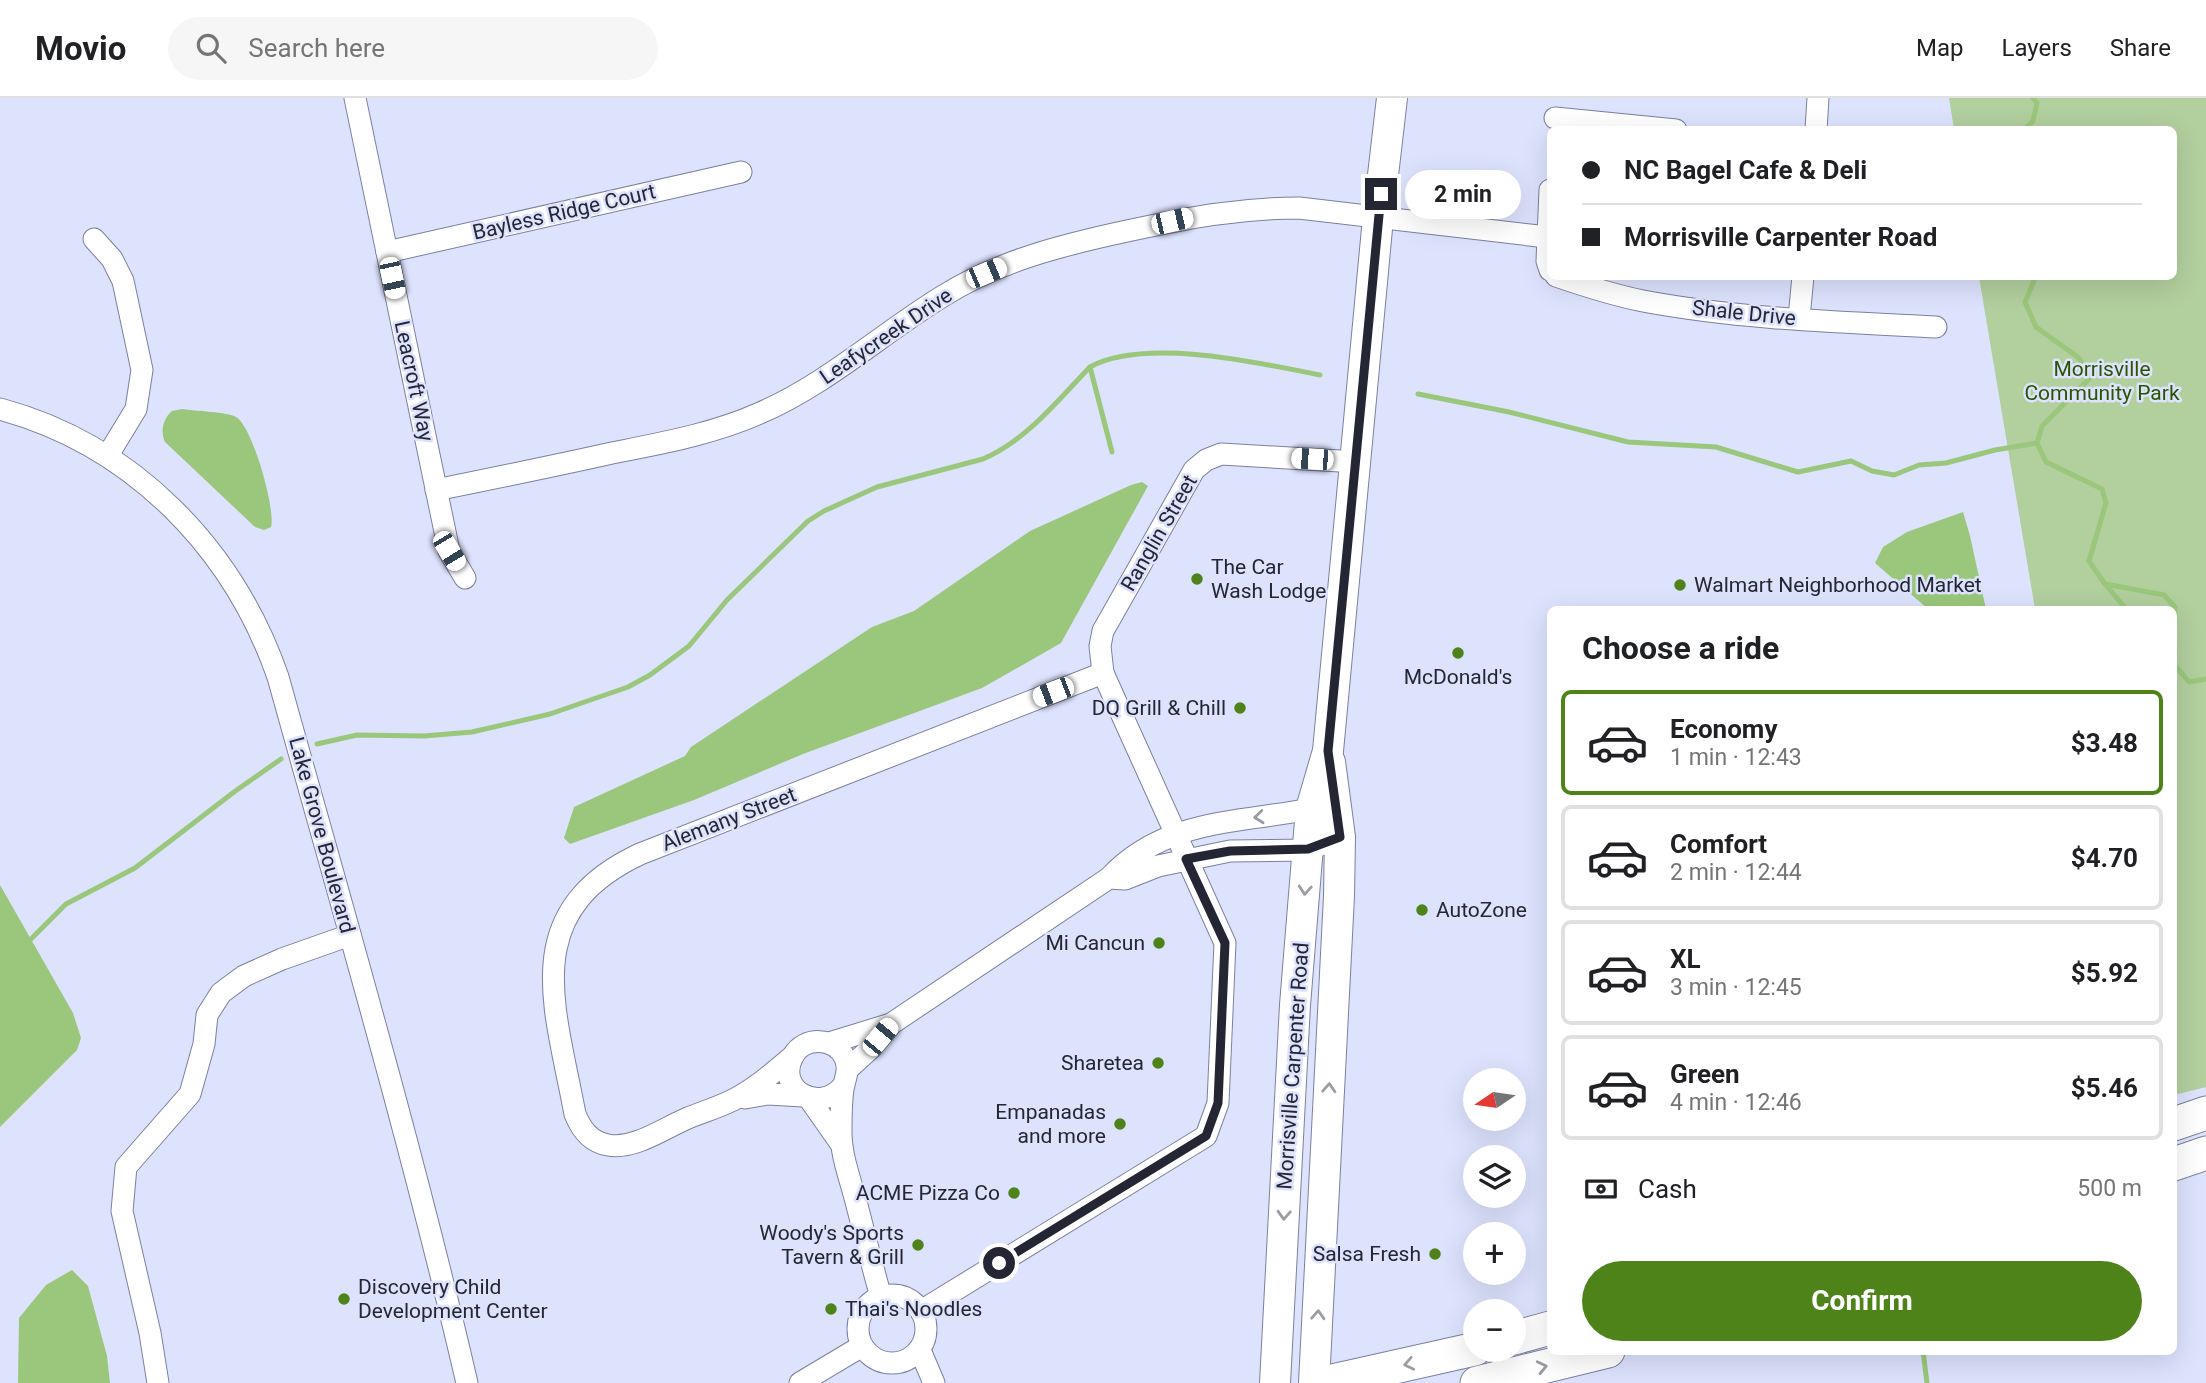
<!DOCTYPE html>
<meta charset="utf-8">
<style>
:root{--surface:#fff;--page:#f6f6f6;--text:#202124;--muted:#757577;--line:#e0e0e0;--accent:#4e831a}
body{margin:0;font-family:Roboto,sans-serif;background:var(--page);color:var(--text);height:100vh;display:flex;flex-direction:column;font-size:26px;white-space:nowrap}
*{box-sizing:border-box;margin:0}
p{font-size:23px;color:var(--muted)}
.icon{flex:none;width:38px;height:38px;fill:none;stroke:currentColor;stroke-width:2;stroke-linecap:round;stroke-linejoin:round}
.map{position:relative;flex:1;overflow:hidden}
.side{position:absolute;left:1547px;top:508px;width:630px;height:749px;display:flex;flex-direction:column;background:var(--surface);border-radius:10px;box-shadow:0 7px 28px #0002}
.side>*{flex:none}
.banner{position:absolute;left:1547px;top:28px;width:630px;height:154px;border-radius:10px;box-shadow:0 7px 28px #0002;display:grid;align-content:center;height:154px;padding:0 35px;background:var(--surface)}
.needle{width:46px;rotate:257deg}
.fabs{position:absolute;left:1463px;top:970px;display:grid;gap:14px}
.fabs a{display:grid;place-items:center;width:63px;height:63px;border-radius:50%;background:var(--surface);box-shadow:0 7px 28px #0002;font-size:35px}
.end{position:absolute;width:32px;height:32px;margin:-16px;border:9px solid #242633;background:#fff;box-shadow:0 0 0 4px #fff}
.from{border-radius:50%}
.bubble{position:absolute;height:49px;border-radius:24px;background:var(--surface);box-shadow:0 7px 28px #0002;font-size:23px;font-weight:700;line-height:49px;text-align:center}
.car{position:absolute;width:21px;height:42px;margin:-21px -10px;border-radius:9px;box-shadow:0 0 5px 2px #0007;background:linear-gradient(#fff 24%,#345 0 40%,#fff 0 76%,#345 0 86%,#fff 0)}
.banner b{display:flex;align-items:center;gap:24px;height:66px;font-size:26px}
.banner b+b{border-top:2px solid var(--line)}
.banner i{width:18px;height:18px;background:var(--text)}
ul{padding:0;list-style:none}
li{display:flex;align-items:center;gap:21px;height:105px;margin:0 14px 10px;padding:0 21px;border:4px solid var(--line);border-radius:10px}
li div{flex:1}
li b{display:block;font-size:26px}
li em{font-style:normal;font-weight:700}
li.active{border-color:var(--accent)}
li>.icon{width:63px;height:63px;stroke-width:1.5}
h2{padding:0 35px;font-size:32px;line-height:84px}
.pay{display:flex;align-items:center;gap:18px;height:77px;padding:0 35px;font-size:26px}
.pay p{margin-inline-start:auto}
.primary-button{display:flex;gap:14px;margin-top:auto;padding:14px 35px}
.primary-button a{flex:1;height:80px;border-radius:42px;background:var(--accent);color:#fff;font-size:28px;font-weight:700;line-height:80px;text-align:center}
header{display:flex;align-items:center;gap:42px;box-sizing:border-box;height:98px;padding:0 35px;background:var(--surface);border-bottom:2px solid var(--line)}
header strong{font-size:33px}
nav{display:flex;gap:38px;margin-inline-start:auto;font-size:24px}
.search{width:490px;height:63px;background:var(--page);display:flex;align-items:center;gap:18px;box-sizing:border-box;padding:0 24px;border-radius:38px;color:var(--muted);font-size:26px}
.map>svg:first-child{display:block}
</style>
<header>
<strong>Movio</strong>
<div class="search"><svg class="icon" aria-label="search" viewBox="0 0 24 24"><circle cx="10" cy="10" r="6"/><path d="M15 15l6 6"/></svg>Search here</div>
<nav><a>Map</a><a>Layers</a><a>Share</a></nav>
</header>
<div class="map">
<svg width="2206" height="1285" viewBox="0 0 2206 1285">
<rect width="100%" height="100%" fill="#dde2fd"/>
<polygon fill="#b2cf9e" points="1949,0 2206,0 2206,989 2174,997 2174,511 2035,511 1979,179 2174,178 2174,32 1954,31"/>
<g fill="#9ac77b">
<path d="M182 311C194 313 228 314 236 319 252 327 276 412 271 429L264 432 255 429 165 344C160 333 163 321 172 313Z"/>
<polygon points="1142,384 1148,388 1061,545 982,590 803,656 694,702 570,746 564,740 574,709 685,658 691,649 872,529 914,513 1030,433 1131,387"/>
<polygon points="1963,414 1970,438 1986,511 1928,511 1875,465 1883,449 1907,434"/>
<polygon points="0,787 73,915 81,940 77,952 0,1029"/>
<polygon points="72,1172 88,1188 107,1258 110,1285 18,1285 19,1220 46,1187"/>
</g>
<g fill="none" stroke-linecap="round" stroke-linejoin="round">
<g stroke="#9ac77b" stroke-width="5">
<polyline points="2024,32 2033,23 2037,5 2033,0"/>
<polyline points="2036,178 2025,204 2036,229 2079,260 2090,280 2042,328 2037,345 2046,364 2102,391 2106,405 2089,463 2105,486 2164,497 2175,509 2174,559"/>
<polyline points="1090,269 1112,354"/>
<polyline points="1418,296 1509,314 1628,344 1716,349 1798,374 1851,363 1872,373 1894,377 1919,367 1946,365 1995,352 2037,345"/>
<polyline points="2106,487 2126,511"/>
<polyline points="2174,566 2189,584 2206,581"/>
<path d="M317 646 357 637 424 638 472 634 550 616 628 589 650 577 689 548 727 502 808 423 824 413 877 389 983 361C1027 342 1057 303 1090 269 1145 239 1260 265 1320 277"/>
<polyline points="27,845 66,806 135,770 234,694 281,661"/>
<polyline points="1923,1253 1927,1285"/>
</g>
<defs>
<g id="minor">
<polyline points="355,0 449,453 465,480"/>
<polyline points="1555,20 1676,32"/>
<polyline points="1816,32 1818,0"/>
<polyline points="1550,92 1547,163 1550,172"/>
<polyline points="94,141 112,161 123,183 142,272 136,311 108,357"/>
<polyline points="387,154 741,74"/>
<path d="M1556 178C1585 188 1613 197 1643 203 1739 221 1838 224 1936 229"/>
<polyline points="1799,220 1803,178"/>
<path d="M0 311C133 347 233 450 278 579 343 813 412 1048 467 1285"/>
<path d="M436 392C495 380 554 368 612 355 662 345 713 336 760 315 827 286 881 236 943 198 999 163 1062 147 1127 133 1188 120 1236 110 1299 110L1547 139"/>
<polyline points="1103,575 1100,548 1103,533 1194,372 1206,362 1221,356 1357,364"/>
<path d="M829 945 891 926 1109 780C1164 721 1237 725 1311 711L1340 739 1308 752 1230 753 1158 768 1125 781 1109 780"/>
<path d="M793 958C774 974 755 991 733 1002 719 1009 703 1014 688 1020 664 1030 634 1052 608 1047 590 1044 581 1031 575 1016 555 908 517 814 640 756L1103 575 1225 845 1218 1005 1206 1038 921 1213"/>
<polyline points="848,971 870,951 891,926"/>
<path d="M843 988C819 1017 775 991 793 958 804 938 835 939 845 960 850 972 845 980 843 991 841 1005 841 1019 841 1034 841 1055 848 1075 854 1096 863 1130 871 1164 881 1199"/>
<polyline points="808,999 841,1046"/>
<polyline points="745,1000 768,996 804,998"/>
<circle cx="892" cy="1231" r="34"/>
<polyline points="920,1252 934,1285"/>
<polyline points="158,1285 150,1235 122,1113 126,1069 190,996 204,946 207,917 221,895 244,878 282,861 350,837"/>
<polyline points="800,1285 862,1248"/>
</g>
<g id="secondary">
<polyline points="1275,1285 1295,907 1311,711 1328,653 1378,120 1392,0"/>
<polyline points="1314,1285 1339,798 1340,739 1330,664"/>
</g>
<g id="primary">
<polyline points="2174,1026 2206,1015"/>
<polyline points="2174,1066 2206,1055"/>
<polyline points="1514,1240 1550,1230"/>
<polyline points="1323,1285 1475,1251"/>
<polyline points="1477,1285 1608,1253"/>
</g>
</defs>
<use href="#minor" stroke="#7b809f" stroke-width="23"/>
<use href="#secondary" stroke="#7b809f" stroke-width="32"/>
<use href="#primary" stroke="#7b809f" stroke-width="35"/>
<use href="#minor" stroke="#fff" stroke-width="21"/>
<use href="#secondary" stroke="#fff" stroke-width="30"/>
<use href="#primary" stroke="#fff" stroke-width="33"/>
</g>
<defs><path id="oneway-chevron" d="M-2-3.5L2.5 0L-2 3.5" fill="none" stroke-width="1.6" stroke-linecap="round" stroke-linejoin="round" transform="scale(1.75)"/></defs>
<g stroke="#9c9da3">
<use href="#oneway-chevron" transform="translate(1259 719) rotate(174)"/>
<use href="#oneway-chevron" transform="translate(1305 792) rotate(94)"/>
<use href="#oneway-chevron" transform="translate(1329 990) rotate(-87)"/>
<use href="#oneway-chevron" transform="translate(1284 1117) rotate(93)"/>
<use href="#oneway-chevron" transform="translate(1318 1217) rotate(-87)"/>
<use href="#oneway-chevron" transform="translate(1409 1266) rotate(168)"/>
<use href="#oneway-chevron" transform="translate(1542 1269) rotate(-13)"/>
</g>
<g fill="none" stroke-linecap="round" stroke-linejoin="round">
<polyline stroke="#242633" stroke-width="9" points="999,1165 1206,1038 1218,1005 1225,845 1186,761 1230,753 1308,751 1340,739 1328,653 1381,96"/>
</g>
<g fill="#4e831a" stroke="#dde2fd" stroke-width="2.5">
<circle cx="1197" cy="481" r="7"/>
<circle cx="1680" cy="487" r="7"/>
<circle cx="1458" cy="555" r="7"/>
<circle cx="1240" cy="610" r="7"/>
<circle cx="1422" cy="812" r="7"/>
<circle cx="1159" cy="845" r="7"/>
<circle cx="1158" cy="965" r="7"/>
<circle cx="1120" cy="1026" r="7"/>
<circle cx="1014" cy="1095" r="7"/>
<circle cx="918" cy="1147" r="7"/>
<circle cx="1435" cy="1156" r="7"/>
<circle cx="344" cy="1201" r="7"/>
<circle cx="831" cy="1211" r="7"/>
</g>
<g text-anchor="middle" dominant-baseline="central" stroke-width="5" stroke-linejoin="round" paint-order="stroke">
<g font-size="21" fill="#242633" stroke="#dde2fd">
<text transform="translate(564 114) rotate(-13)">Bayless Ridge Court</text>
<text transform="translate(1744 215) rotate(6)">Shale Drive</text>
<text transform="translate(886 238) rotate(-34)">Leafycreek Drive</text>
<text transform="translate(414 283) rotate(78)">Leacroft Way</text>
<text transform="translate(1159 435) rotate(-60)">Ranglin Street</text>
<text transform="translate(729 721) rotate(-21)">Alemany Street</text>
<text transform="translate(322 737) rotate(75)">Lake Grove Boulevard</text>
<text transform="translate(1293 968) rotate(-86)">Morrisville Carpenter Road</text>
</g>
<g font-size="21" fill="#2c5300" stroke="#dde2fd">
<text x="2102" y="271">Morrisville<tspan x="2102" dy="24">Community Park</tspan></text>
</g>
<g font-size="21" fill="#242633" stroke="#dde2fd" text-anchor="end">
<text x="1211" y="469" text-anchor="start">The Car<tspan x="1211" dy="24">Wash Lodge</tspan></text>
<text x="1694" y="487" text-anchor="start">Walmart Neighborhood Market</text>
<text x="1458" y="579" text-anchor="middle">McDonald's</text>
<text x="1226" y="610">DQ Grill &amp; Chill</text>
<text x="1436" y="812" text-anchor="start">AutoZone</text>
<text x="1145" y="845">Mi Cancun</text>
<text x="1144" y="965">Sharetea</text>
<text x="1106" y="1014">Empanadas<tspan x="1106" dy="24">and more</tspan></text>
<text x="1000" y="1095">ACME Pizza Co</text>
<text x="904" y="1135">Woody's Sports<tspan x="904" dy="24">Tavern &amp; Grill</tspan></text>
<text x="1421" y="1156">Salsa Fresh</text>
<text x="358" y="1189" text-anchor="start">Discovery Child<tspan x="358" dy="24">Development Center</tspan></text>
<text x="845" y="1211" text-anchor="start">Thai's Noodles</text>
</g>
</g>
</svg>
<div class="fabs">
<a><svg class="needle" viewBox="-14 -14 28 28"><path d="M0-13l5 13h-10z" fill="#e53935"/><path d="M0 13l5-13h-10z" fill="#757577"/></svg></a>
<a><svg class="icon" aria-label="layers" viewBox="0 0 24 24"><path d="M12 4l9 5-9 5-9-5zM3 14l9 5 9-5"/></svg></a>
<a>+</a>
<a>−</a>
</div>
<i class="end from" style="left:999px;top:1165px"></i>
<i class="end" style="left:1381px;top:96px"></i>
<div class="bubble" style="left:1405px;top:72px;width:116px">2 min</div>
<i class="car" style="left:1172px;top:123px;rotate:77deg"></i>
<i class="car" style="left:986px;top:175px;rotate:67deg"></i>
<i class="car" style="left:392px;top:180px;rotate:168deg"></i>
<i class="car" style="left:1312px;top:361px;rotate:273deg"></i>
<i class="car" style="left:449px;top:453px;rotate:149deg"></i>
<i class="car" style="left:1053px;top:594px;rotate:249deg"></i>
<i class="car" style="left:880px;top:939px;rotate:40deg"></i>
<div class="banner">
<b><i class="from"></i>NC Bagel Cafe &amp; Deli</b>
<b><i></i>Morrisville Carpenter Road</b>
</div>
<section class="side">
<h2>Choose a ride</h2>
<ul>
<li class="active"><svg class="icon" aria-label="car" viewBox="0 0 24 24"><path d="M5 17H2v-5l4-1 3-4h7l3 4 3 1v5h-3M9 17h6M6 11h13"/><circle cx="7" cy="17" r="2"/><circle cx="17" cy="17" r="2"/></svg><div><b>Economy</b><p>1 min · 12:43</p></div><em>$3.48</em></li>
<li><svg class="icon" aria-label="car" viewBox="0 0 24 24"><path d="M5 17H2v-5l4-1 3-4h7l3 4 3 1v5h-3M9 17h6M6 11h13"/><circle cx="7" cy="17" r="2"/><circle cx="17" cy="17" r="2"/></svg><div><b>Comfort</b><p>2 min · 12:44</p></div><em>$4.70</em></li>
<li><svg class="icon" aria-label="car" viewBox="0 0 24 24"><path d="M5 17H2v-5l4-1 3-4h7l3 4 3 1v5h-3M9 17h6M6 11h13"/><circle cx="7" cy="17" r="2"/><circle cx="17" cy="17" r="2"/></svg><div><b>XL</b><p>3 min · 12:45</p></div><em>$5.92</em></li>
<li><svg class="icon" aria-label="car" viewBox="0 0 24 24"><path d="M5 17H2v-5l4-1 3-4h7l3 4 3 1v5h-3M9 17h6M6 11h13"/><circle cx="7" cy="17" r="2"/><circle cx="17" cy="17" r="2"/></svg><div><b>Green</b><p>4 min · 12:46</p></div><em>$5.46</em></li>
</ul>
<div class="pay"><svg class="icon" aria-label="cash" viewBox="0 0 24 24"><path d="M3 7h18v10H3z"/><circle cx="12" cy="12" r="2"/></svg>Cash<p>500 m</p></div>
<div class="primary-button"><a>Confirm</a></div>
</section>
</div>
